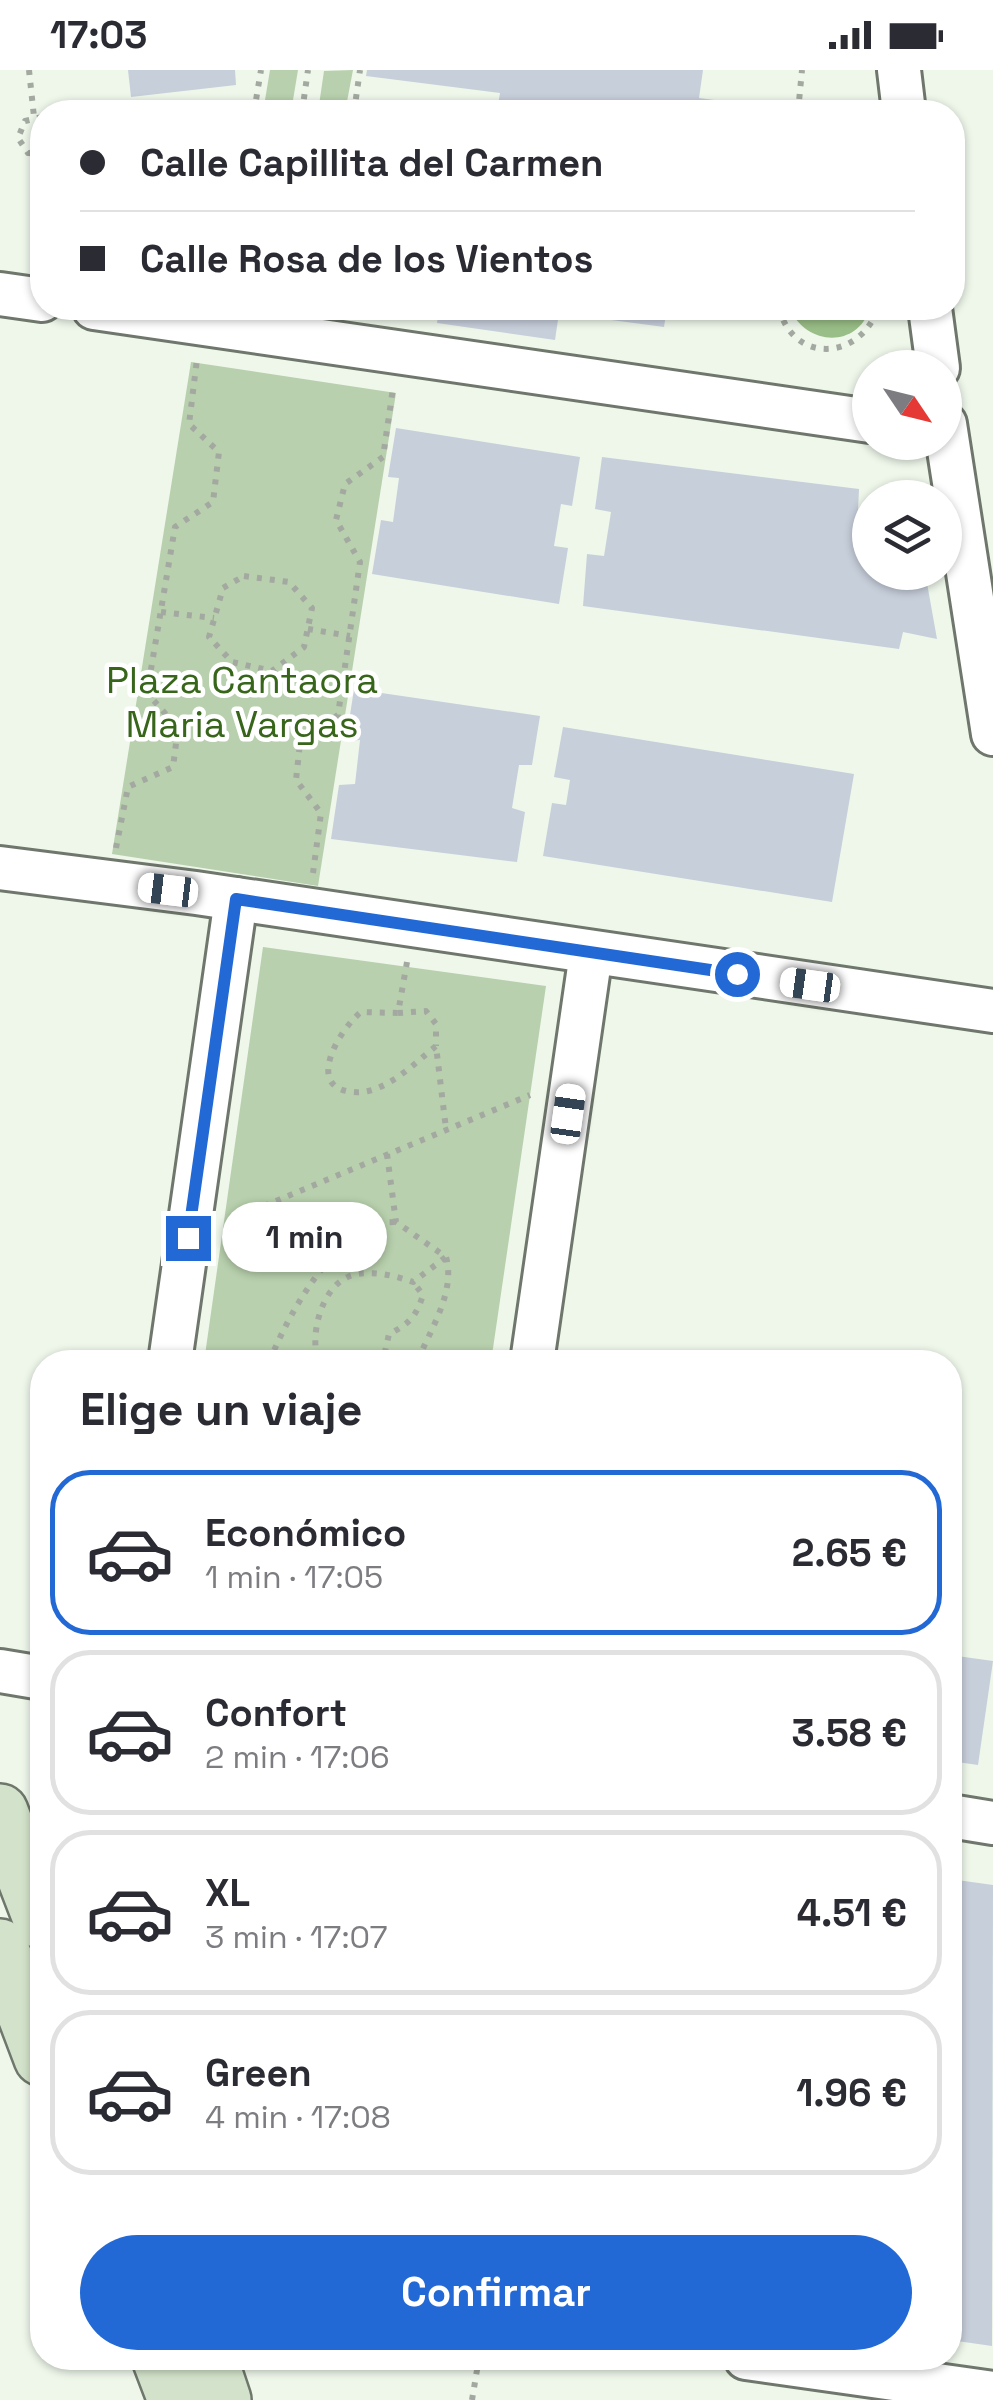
<!DOCTYPE html>
<html lang="es">
<meta charset="utf-8">
<style>
:root{--surface:#fff;--page:#f2f2f3;--text:#2b2b33;--muted:#7c7c81;--line:#e1e1e2;--accent:#2369d5}
body{margin:0;font-family:"Space Grotesk",sans-serif;background:var(--page);color:var(--text);height:100vh;display:flex;flex-direction:column;font-size:38px;white-space:nowrap}
*{box-sizing:border-box;margin:0}
p{font-size:32px;color:var(--muted)}
.icon{flex:none;width:55px;height:55px;fill:none;stroke:currentColor;stroke-width:2;stroke-linecap:round;stroke-linejoin:round}
.map{position:relative;flex:1;overflow:hidden}
.sheet{position:absolute;left:30px;top:1280px;width:932px;height:1020px;display:flex;flex-direction:column;background:var(--surface);border-radius:40px;box-shadow:0 2px 8px #0004}
.sheet>*{flex:none}
.guide{position:absolute;left:30px;top:30px;width:935px;height:220px;border-radius:40px;box-shadow:0 2px 8px #0004;display:grid;align-content:center;height:220px;padding:0 50px;background:var(--surface)}
.needle{width:65px;rotate:125deg}
.buttons{position:absolute;left:852px;top:280px;display:grid;gap:20px}
.buttons a{display:grid;place-items:center;width:110px;height:110px;border-radius:50%;background:var(--surface);box-shadow:0 2px 8px #0004;font-size:50px}
.end{position:absolute;width:45px;height:45px;margin:-22px;border:12px solid #2369d5;background:#fff;box-shadow:0 0 0 5px #fff}
.from{border-radius:50%}
.bubble{position:absolute;height:70px;border-radius:35px;background:var(--surface);box-shadow:0 2px 8px #0004;font-size:32px;font-weight:800;line-height:70px;text-align:center}
.car{position:absolute;width:30px;height:60px;margin:-30px -15px;border-radius:12px;box-shadow:0 0 8px 2px #0007;background:linear-gradient(#fff 24%,#345 0 40%,#fff 0 76%,#345 0 86%,#fff 0)}
.guide b{display:flex;align-items:center;gap:35px;height:95px;font-size:38px}
.guide b+b{border-top:2px solid var(--line)}
.guide i{width:25px;height:25px;background:var(--text)}
ul{padding:0;list-style:none}
li{display:flex;align-items:center;gap:30px;height:165px;margin:0 20px 15px;padding:0 30px;border:5px solid var(--line);border-radius:40px}
li div{flex:1}
li b{display:block;font-size:38px}
li em{font-style:normal;font-weight:800}
li.active{border-color:var(--accent)}
li>.icon{width:90px;height:90px;stroke-width:1.5}
h2{padding:0 50px;font-size:45px;line-height:120px}
.button{display:flex;gap:20px;margin-top:auto;padding:20px 50px}
.button a{flex:1;height:115px;border-radius:60px;background:var(--accent);color:#fff;font-size:40px;font-weight:800;line-height:115px;text-align:center}
.status{display:flex;justify-content:space-between;align-items:center;height:70px;padding:0 50px;background:var(--surface);direction:ltr}
.status svg{height:28px;fill:currentColor}
.map>svg:first-child{display:block}
</style>
<div class="status"><b>17:03</b><svg viewBox="0 0 49 12"><path d="M0 12V9h3v3zM5 12V6h3v6zM10 12V3h3v9zM15 12V0h3v12zM26 1h20v11H26zM47 4h2v5h-2z"/></svg></div>
<div class="map">
<svg width="993" height="2330" viewBox="0 0 993 2330">
<rect width="100%" height="100%" fill="#eff7eb"/>
<g fill="#b8d0ad">
<polygon points="270,0 298,0 291,42 263,42"/>
<polygon points="353,0 345,42 318,42 324,1"/>
<polygon points="191,292 396,323 318,816 112,784"/>
<polygon points="263,877 546,916 491,1292 204,1292"/>
</g>
<path fill="#99be87" d="M790 238H870C857 280 804 275 790 238Z"/>
<g fill="#c7cfdb">
<polygon points="128,0 235,0 236,15 131,27"/>
<polygon points="367,0 703,0 699,28 722,31 720,42 505,42 497,41 500,23 366,6"/>
<polygon points="439,238 667,238 664,257 559,243 555,270 437,253"/>
<polygon points="396,358 580,387 572,436 561,434 554,476 568,478 559,534 372,504 381,450 393,452 399,408 388,407"/>
<polygon points="602,387 859,419 858,441 870,444 870,502 925,502 937,569 903,562 899,579 583,536 587,484 604,486 611,442 595,439"/>
<polygon points="354,619 540,646 532,695 519,695 512,738 525,742 517,792 331,769 339,715 355,714 360,670 346,671"/>
<polygon points="563,657 854,704 832,832 543,786 552,733 566,735 570,710 554,707"/>
<polygon points="950,1585 993,1591 978,1695 950,1691"/>
<polygon points="950,1809 993,1815 992,2276 950,2270"/>
</g>
<g fill="none" stroke-linecap="round" stroke-linejoin="round">
<defs>
<g id="street">
<polyline points="899,0 904,42"/>
<polyline points="0,224 42,230"/>
<polyline points="94,238 870,351"/>
<polyline points="930,238 938,298"/>
<polyline points="945,354 993,664"/>
<polyline points="0,798 196,823 993,941"/>
<polyline points="170,1292 236,829"/>
<polyline points="532,1292 591,883"/>
<polyline points="0,1601 42,1608"/>
<polyline points="950,1746 993,1753"/>
<polyline points="746,2288 993,2323"/>
</g>
<g id="secondary">
<polyline points="0,1742 42,1851"/>
<polyline points="0,1877 42,1988"/>
<polyline points="160,2288 176,2330"/>
<polyline points="209,2288 223,2330"/>
</g>
</defs>
<use href="#street" stroke="#6f776c" stroke-width="48"/>
<use href="#secondary" stroke="#6f776c" stroke-width="60"/>
<g stroke="#a3a9a0" stroke-width="6" stroke-dasharray="5 8" stroke-linecap="butt">
<polyline points="29,0 34,47"/>
<polyline points="254,42 261,0"/>
<polyline points="302,42 308,0"/>
<polyline points="354,42 360,0"/>
<polyline points="798,42 802,0"/>
<polyline points="42,47 25,51 18,68 28,83 42,84"/>
<polyline points="42,150 35,156 32,168 42,185"/>
<path d="M779 238C793 294 860 291 878 238"/>
<polygon points="244,506 289,512 312,538 304,577 272,601 232,592 209,567 223,518"/>
<polyline points="161,542 214,548"/>
<polyline points="308,559 350,566"/>
<polyline points="116,778 128,717 173,697 178,658 147,623 175,457 213,432 219,382 189,354 197,289"/>
<polyline points="313,803 321,743 296,710 300,673 338,645 360,492 336,450 345,414 383,387 393,318"/>
<path d="M407 892 398 943 361 942C341 958 303 1018 353 1022 384 1025 414 994 436 976L446 1059"/>
<polyline points="398,943 426,941 436,954 436,976"/>
<path d="M387 1084 396 1152 446 1187C456 1222 430 1260 417 1292"/>
<polyline points="228,1151 530,1025"/>
<path d="M269 1292C293 1235 319 1195 365 1153L396 1152"/>
<polyline points="273,1292 326,1289"/>
<path d="M333 1292 316 1281C312 1254 326 1208 358 1204 376 1201 396 1206 413 1212L446 1187"/>
<path d="M376 1292 384 1286 389 1264C409 1254 416 1247 423 1225L413 1212"/>
<polyline points="472,2330 479,2288"/>
</g>
<use href="#street" stroke="#fff" stroke-width="42"/>
<use href="#secondary" stroke="#d3e3cb" stroke-width="55"/>
</g>
<g fill="none" stroke-linecap="round" stroke-linejoin="round">
<polyline stroke="#2369d5" stroke-width="12" points="188,1168 236,829 737,904"/>
</g>
<g text-anchor="middle" dominant-baseline="central" stroke-width="9" stroke-linejoin="round" paint-order="stroke">
<g font-size="38" fill="#37651a" stroke="#fff">
<text x="242" y="610">Plaza Cantaora<tspan x="242" dy="44">Maria Vargas</tspan></text>
</g>
</g>
</svg>
<div class="buttons">
<a><svg class="needle" viewBox="-14 -14 28 28"><path d="M0-13l5 13h-10z" fill="#e53935"/><path d="M0 13l5-13h-10z" fill="#7c7c81"/></svg></a>
<a><svg class="icon" aria-label="layers" viewBox="0 0 24 24"><path d="M12 4l9 5-9 5-9-5zM3 14l9 5 9-5"/></svg></a>
</div>
<i class="end from" style="left:737px;top:904px"></i>
<i class="end" style="left:188px;top:1168px"></i>
<div class="bubble" style="left:222px;top:1132px;width:165px">1 min</div>
<i class="car" style="left:168px;top:820px;rotate:277deg"></i>
<i class="car" style="left:810px;top:915px;rotate:278deg"></i>
<i class="car" style="left:568px;top:1044px;rotate:8deg"></i>
<div class="guide">
<b><i class="from"></i>Calle Capillita del Carmen</b>
<b><i></i>Calle Rosa de los Vientos</b>
</div>
<section class="sheet">
<h2>Elige un viaje</h2>
<ul>
<li class="active"><svg class="icon" aria-label="car" viewBox="0 0 24 24"><path d="M5 17H2v-5l4-1 3-4h7l3 4 3 1v5h-3M9 17h6M6 11h13"/><circle cx="7" cy="17" r="2"/><circle cx="17" cy="17" r="2"/></svg><div><b>Económico</b><p>1 min · 17:05</p></div><em>2.65 €</em></li>
<li><svg class="icon" aria-label="car" viewBox="0 0 24 24"><path d="M5 17H2v-5l4-1 3-4h7l3 4 3 1v5h-3M9 17h6M6 11h13"/><circle cx="7" cy="17" r="2"/><circle cx="17" cy="17" r="2"/></svg><div><b>Confort</b><p>2 min · 17:06</p></div><em>3.58 €</em></li>
<li><svg class="icon" aria-label="car" viewBox="0 0 24 24"><path d="M5 17H2v-5l4-1 3-4h7l3 4 3 1v5h-3M9 17h6M6 11h13"/><circle cx="7" cy="17" r="2"/><circle cx="17" cy="17" r="2"/></svg><div><b>XL</b><p>3 min · 17:07</p></div><em>4.51 €</em></li>
<li><svg class="icon" aria-label="car" viewBox="0 0 24 24"><path d="M5 17H2v-5l4-1 3-4h7l3 4 3 1v5h-3M9 17h6M6 11h13"/><circle cx="7" cy="17" r="2"/><circle cx="17" cy="17" r="2"/></svg><div><b>Green</b><p>4 min · 17:08</p></div><em>1.96 €</em></li>
</ul>
<div class="button"><a>Confirmar</a></div>
</section>
</div>
